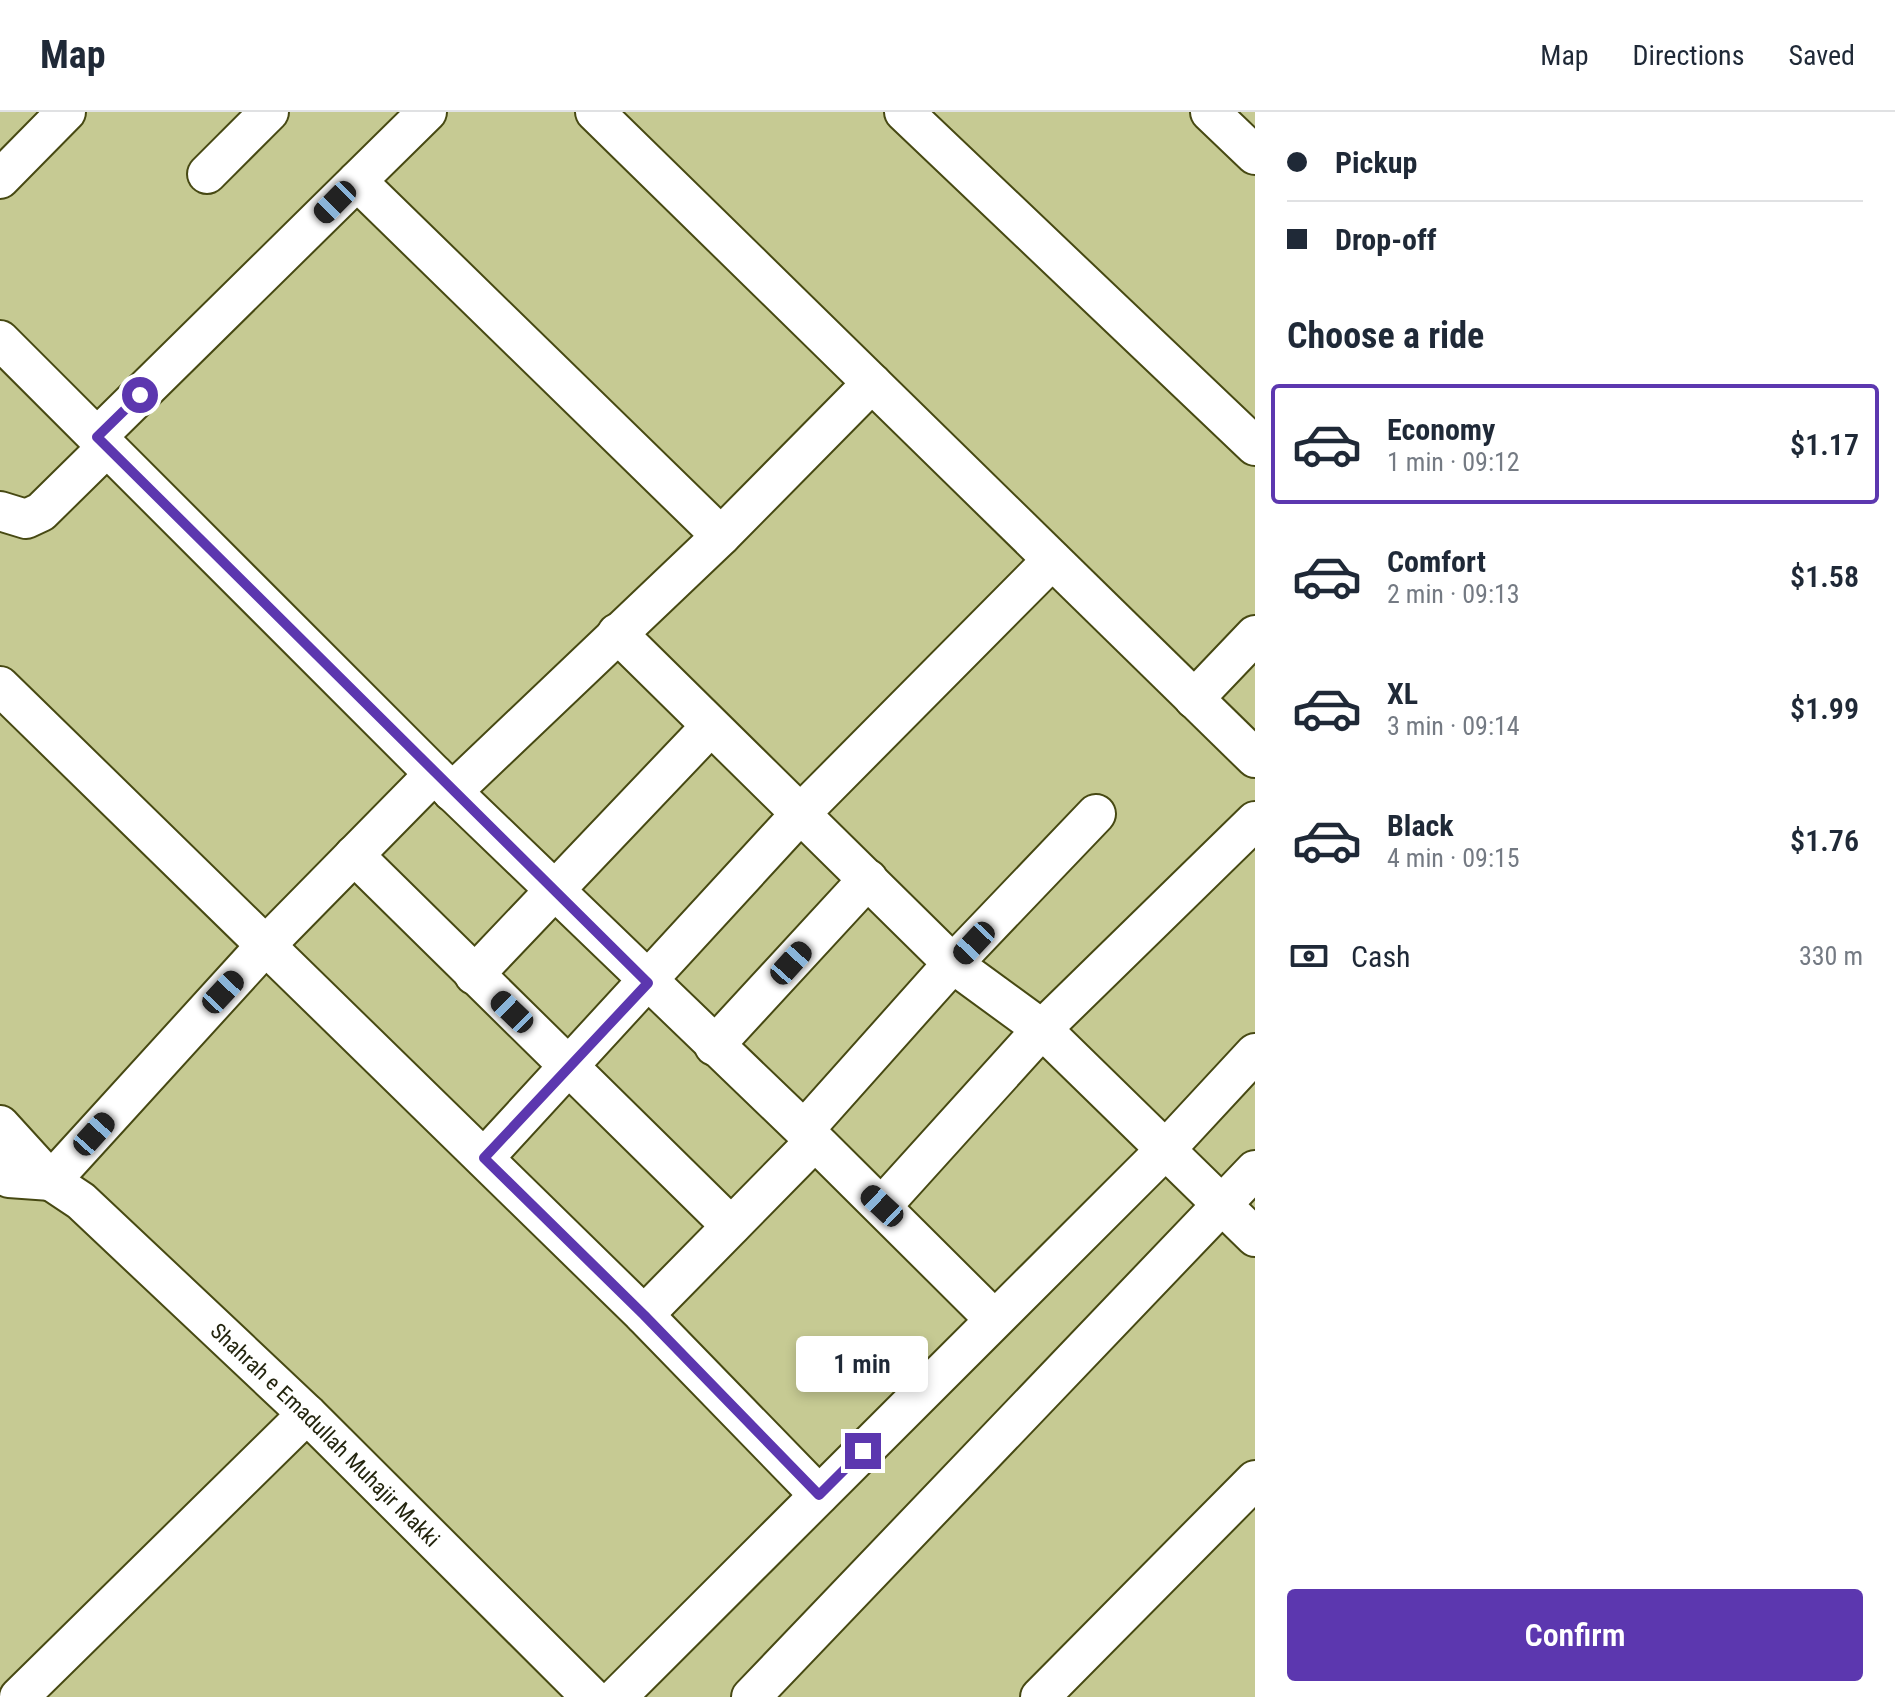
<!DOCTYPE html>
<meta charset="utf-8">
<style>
:root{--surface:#fff;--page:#f6f6f7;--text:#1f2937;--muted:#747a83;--line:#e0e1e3;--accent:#5c37af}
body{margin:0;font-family:"Roboto Condensed",sans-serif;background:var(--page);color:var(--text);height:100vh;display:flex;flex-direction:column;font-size:30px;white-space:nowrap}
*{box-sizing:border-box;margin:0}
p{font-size:26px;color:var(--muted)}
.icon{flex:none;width:44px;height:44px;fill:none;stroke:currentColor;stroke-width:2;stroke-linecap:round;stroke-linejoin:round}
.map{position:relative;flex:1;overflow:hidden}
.side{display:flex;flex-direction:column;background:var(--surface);width:640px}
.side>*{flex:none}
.guide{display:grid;align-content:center;height:176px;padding:0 32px;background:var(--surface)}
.end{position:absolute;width:36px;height:36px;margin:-18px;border:10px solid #5c37af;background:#fff;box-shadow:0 0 0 4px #fff}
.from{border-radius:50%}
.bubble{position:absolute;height:56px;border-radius:8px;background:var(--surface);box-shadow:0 4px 12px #0003;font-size:26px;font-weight:600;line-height:56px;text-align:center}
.car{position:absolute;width:24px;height:48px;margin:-24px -12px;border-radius:10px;box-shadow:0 0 6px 2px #0007;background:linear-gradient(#222 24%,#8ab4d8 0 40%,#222 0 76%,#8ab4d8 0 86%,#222 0)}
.guide b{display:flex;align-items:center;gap:28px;height:76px;font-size:30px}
.guide b+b{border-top:2px solid var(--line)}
.guide i{width:20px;height:20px;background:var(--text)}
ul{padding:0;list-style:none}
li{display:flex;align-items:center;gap:24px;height:120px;margin:0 16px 12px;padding:0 16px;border:4px solid transparent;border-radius:8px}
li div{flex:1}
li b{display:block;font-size:30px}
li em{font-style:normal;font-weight:600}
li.selected{border-color:var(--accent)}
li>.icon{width:72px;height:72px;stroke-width:1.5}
h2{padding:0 32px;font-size:36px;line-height:96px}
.pay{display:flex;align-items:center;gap:20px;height:88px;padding:0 32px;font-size:30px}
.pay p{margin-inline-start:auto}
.button{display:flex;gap:16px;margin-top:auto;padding:16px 32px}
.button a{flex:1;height:92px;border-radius:8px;background:var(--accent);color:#fff;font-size:32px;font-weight:600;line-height:92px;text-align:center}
header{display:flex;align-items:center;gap:48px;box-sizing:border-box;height:112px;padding:0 40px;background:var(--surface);border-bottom:2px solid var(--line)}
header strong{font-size:38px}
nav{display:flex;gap:44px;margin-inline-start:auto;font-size:28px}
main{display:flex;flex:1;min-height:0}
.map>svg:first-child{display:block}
</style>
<header>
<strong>Map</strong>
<nav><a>Map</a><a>Directions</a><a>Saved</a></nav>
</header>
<main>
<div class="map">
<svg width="1255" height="1585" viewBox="0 0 1255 1585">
<rect width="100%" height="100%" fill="#c6ca93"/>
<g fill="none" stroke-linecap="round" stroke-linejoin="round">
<defs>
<g id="minor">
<polyline points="595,0 1255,646"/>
<polyline points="904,0 1255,334"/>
<polyline points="1210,0 1255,43"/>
<polyline points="207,62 269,0"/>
<polyline points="0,67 66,0"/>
<polyline points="357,69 721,424 872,271"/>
<polyline points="0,228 434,662 804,1018 994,1207"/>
<polyline points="97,325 427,0"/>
<polyline points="0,399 26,407 41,400 107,335"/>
<polyline points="617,521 953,852 1042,917 1255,1125"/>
<polyline points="0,574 644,1203 819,1383"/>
<polyline points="1194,587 1255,523"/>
<polyline points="452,680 721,424"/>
<polyline points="354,743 731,1114"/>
<polyline points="474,863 710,615"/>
<polyline points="714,934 868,767"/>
<path id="s1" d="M0 1013 51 1069 81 1089 307 1302 591 1585"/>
<polyline points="804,1018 945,860 1096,702"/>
<polyline points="484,1046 802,700 1052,448"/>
<polyline points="0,1057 9,1066 51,1069"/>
<polyline points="51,1069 266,833 434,662"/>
<polyline points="882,1094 1042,917 1255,709"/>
<polyline points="644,1203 813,1031"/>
<polyline points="19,1585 307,1302"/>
<polyline points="617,1585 1166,1037 1255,941"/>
<polyline points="751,1585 1255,1058"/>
<polyline points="1040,1585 1255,1368"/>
</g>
</defs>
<use href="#minor" stroke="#474913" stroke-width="42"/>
<use href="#minor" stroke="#fff" stroke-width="38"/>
</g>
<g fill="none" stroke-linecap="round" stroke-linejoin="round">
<polyline stroke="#5c37af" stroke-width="10" points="140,283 97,325 648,871 484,1046 644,1203 819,1383 863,1339"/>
</g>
<g text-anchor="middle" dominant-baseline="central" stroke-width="8" stroke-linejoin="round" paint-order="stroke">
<g font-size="22" fill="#23240e" stroke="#d3d79f">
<text stroke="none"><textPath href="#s1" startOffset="450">Shahrah e Emadullah Muhajir Makki</textPath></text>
</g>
</g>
</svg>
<i class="end from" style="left:140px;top:283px"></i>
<i class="end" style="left:863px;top:1339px"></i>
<div class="bubble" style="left:796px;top:1224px;width:132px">1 min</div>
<i class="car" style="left:335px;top:90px;rotate:225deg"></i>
<i class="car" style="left:974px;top:831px;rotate:223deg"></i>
<i class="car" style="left:791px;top:851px;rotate:42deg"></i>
<i class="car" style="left:223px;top:880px;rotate:43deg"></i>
<i class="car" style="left:512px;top:900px;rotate:314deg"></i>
<i class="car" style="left:94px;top:1022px;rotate:42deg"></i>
<i class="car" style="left:882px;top:1094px;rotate:313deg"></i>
</div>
<section class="side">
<div class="guide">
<b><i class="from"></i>Pickup</b>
<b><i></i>Drop-off</b>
</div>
<h2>Choose a ride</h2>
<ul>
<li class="selected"><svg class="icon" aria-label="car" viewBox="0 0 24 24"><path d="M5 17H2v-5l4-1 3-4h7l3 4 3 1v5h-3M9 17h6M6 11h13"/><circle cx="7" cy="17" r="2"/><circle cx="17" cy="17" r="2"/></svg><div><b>Economy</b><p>1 min · 09:12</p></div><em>$1.17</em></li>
<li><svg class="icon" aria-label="car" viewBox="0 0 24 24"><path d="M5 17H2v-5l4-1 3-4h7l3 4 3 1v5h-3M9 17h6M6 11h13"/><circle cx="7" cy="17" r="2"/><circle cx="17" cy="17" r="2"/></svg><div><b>Comfort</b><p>2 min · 09:13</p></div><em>$1.58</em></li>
<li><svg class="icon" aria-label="car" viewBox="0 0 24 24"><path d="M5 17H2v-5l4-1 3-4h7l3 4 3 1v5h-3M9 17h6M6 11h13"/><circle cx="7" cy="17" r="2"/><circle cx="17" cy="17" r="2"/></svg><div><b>XL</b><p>3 min · 09:14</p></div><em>$1.99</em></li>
<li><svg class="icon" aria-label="car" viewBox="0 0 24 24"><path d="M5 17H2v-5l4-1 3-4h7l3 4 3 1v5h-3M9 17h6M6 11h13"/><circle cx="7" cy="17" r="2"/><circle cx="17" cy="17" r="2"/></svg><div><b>Black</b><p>4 min · 09:15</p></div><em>$1.76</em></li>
</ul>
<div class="pay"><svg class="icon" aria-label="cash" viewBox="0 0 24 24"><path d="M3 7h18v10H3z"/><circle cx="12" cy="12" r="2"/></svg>Cash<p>330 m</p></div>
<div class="button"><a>Confirm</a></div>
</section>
</main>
